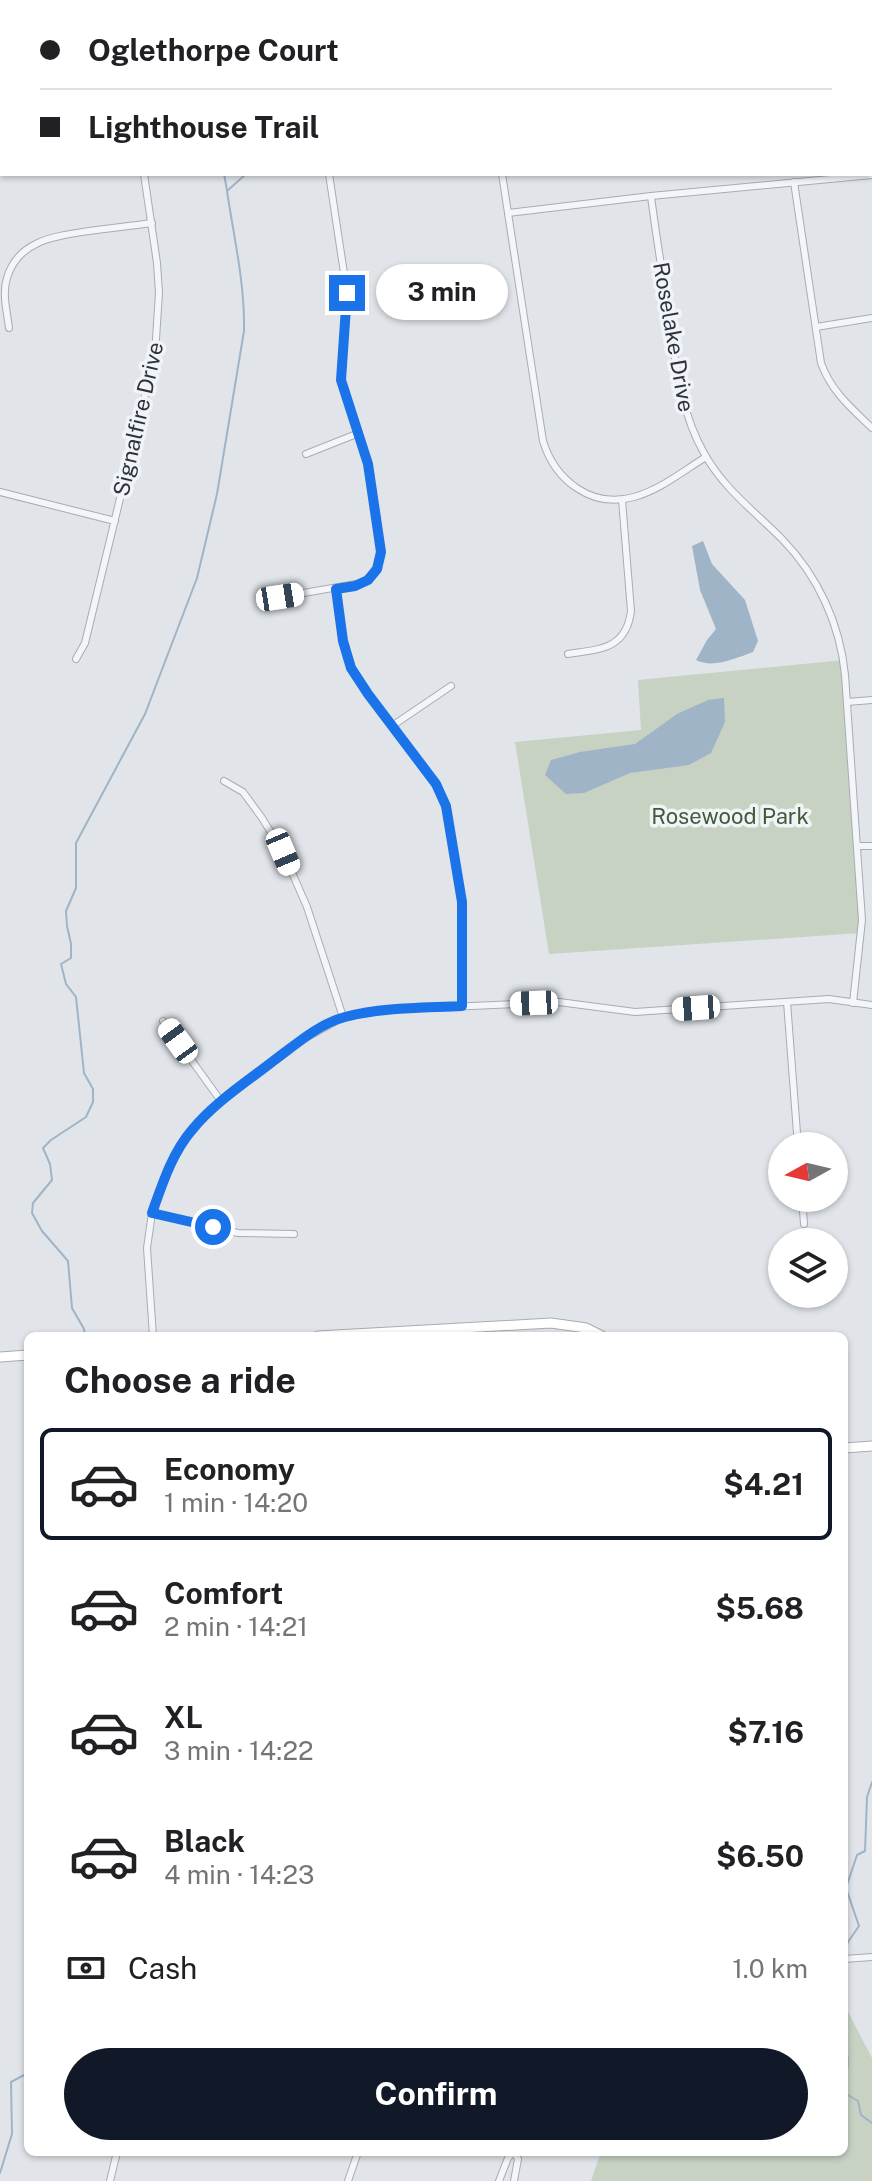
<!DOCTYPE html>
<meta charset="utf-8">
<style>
:root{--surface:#fff;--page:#f2f2f2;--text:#202124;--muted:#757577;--line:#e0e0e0;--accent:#111827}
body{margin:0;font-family:"Public Sans",sans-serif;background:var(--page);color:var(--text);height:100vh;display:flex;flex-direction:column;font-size:30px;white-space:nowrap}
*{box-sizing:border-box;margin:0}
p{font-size:26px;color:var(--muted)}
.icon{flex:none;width:44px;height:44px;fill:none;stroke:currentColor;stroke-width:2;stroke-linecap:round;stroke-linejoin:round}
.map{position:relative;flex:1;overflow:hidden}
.side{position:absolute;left:24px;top:1332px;width:824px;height:824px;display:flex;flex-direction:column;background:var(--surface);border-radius:12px;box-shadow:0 2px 6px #0004}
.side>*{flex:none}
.top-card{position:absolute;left:0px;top:0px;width:872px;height:176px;box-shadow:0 2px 6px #0004;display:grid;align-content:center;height:176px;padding:0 40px;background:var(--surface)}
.needle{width:52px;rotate:262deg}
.controls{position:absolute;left:768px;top:1132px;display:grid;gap:16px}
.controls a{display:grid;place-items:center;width:80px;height:80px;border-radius:50%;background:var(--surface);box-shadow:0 2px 6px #0004;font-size:40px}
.end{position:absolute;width:36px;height:36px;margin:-18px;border:10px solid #1a73e8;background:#fff;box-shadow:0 0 0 4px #fff}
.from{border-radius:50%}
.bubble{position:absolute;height:56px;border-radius:28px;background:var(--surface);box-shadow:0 2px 6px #0004;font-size:26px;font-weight:700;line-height:56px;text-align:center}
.car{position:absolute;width:24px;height:48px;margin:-24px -12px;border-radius:10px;box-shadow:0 0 6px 2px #0007;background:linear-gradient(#fff 24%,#345 0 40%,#fff 0 76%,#345 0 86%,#fff 0)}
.top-card b{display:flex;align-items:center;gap:28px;height:76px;font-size:30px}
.top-card b+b{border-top:2px solid var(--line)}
.top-card i{width:20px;height:20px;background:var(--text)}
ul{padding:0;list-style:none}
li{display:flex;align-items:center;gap:24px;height:112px;margin:0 16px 12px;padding:0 24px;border:4px solid transparent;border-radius:12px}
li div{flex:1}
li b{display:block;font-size:30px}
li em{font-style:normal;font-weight:700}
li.on{border-color:var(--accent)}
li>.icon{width:72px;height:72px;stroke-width:1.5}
h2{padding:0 40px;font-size:36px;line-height:96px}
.pay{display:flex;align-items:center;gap:20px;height:88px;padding:0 40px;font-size:30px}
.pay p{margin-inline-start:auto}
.primary-button{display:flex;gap:16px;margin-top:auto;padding:16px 40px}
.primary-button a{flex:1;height:92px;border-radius:48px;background:var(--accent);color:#fff;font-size:32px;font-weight:700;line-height:92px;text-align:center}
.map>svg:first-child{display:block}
</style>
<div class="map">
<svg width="872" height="2181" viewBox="0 0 872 2181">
<rect width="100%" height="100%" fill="#e1e5e9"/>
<g fill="#c7d2c3">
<polygon points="844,660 861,933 549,954 515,742 641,730 638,680"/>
<polygon points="844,2004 872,2058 872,2181 591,2181 601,2152 844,2152"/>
</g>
<g fill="#9fb4c7">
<path d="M703 541 712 564 745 600 758 641 753 652C736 658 713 669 696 660L707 640 716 629 700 590 692 546Z"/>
<polygon points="724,698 725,722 711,753 689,765 630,773 584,793 566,794 545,775 551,760 580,752 635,744 677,714 708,700"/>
</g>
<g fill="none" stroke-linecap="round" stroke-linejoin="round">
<g stroke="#9fb4c7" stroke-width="2">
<polyline points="870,77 872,71"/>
<polyline points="224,174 227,190"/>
<path d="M85 1336 84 1329 72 1308 68 1261 42 1231 32 1213 33 1203 52 1180 50 1164 43 1148 51 1140 86 1117 93 1102V1089L84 1073 76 997 66 984 61 964 71 958V944L67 926 66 911 76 888V843L145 714 197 578 217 494 244 331C245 284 234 238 227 191L246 174"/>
<polyline points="844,1956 848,1942 859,1926 846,1888 857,1855 865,1851 867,1797 872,1782"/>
<path d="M844 2046C853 2062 843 2077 846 2094L858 2101 861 2115 872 2123"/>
<polyline points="0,2173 12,2134 11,2082 28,2073"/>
</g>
<defs>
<g id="street">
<polyline points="476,0 476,2"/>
<polyline points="668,0 672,2"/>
<polyline points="507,2 518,0"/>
<polyline points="0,73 2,73"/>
<path d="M502 174 543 441C555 480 591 509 634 497 660 490 683 471 706 457"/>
<path d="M794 182 821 363C831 391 851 408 872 428"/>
<path d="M651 196C656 236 663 277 669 317 676 364 680 411 704 453 723 488 754 511 782 539 818 576 840 624 845 675L862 920 853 1003"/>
<polyline points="508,213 651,196 872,175"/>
<polyline points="816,327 872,318"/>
<path d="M9 328C7 311 2 294 7 278 18 240 56 236 89 231 110 228 131 226 152 223"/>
<polyline points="306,454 359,433"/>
<polyline points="0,492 115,521"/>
<polyline points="336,589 343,641 351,668 368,694 436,784 446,806 462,902 462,1006"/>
<polyline points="280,597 362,583 373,575 377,569 381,552 368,464 341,380 347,293 329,174"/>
<path d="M568 654C599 649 626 650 631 611L622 500"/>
<polyline points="76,659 85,643 155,354 159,293 157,263 144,174"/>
<polyline points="847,702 872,700"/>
<polyline points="392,726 451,686"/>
<polyline points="224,781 243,792 262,818 283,852 307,907 343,1017"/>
<polyline points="857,846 872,846"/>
<polyline points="787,1002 798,1146"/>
<polyline points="163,1021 221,1101"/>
<polyline points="802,1198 804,1224"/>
<polyline points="152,1213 238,1233 294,1234"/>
<polyline points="153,1336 147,1248 152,1213 168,1168 190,1131 221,1101 304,1039 343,1017 384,1010 559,1002 635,1012 829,999 872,1005"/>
<polyline points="844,1959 872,1957"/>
<polyline points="514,2152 518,2159 514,2181"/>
<polyline points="110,2181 117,2152"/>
<polyline points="348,2181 358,2152"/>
<polyline points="499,2181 508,2158 513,2152"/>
</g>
<g id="secondary">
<polyline points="318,1336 551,1323 586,1328 602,1336"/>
<polyline points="0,1357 28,1355"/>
<polyline points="844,1448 872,1446"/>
</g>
</defs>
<use href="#street" stroke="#a7acb3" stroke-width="8"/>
<use href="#secondary" stroke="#a7acb3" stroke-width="11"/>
<use href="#street" stroke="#f4f5f8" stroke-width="6"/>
<use href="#secondary" stroke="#fff" stroke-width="9"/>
</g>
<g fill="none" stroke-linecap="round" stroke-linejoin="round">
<path stroke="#1a73e8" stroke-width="10" d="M213 1227 152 1213C162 1185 172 1153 192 1130 214 1103 245 1083 272 1062 294 1046 318 1024 345 1017 383 1007 423 1008 462 1006V902L446 806 436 784 368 694 351 668 343 641 336 589 355 586 368 580 377 569 381 552 368 464 341 380 347 293"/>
</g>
<g text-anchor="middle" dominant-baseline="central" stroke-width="7" stroke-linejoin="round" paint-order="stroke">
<g font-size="22" fill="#2b3340" stroke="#f1f3f7">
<text transform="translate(674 337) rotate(80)">Roselake Drive</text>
<text transform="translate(138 419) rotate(-77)">Signalfire Drive</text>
</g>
<g font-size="22" fill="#405b39" stroke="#f1f3f7">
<text x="730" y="816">Rosewood Park</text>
</g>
</g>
</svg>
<div class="controls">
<a><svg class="needle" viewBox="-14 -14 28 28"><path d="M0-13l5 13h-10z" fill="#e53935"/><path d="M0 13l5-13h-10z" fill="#757577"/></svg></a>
<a><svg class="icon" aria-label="layers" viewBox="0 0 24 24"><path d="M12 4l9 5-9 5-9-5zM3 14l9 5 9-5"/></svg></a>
</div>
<i class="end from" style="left:213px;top:1227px"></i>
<i class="end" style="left:347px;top:293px"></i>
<div class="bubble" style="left:376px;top:264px;width:132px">3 min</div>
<i class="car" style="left:280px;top:597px;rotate:81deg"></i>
<i class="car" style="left:283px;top:852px;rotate:157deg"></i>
<i class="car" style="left:534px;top:1003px;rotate:268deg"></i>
<i class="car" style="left:696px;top:1008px;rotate:266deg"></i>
<i class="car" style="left:178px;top:1041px;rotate:324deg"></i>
<div class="top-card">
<b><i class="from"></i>Oglethorpe Court</b>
<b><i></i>Lighthouse Trail</b>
</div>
<section class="side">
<h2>Choose a ride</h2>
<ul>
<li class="on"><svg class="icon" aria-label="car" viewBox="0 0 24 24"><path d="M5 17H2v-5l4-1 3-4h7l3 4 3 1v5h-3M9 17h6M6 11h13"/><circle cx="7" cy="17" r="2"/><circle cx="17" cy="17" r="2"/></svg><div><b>Economy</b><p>1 min · 14:20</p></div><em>$4.21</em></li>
<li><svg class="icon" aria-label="car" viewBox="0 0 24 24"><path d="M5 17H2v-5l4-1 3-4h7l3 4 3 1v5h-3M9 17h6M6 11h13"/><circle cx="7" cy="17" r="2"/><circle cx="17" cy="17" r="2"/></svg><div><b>Comfort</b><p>2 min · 14:21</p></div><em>$5.68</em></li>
<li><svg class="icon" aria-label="car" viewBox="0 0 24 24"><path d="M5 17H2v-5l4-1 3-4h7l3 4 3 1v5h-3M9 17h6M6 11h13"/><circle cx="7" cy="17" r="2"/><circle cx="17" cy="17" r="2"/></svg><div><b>XL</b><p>3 min · 14:22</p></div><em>$7.16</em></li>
<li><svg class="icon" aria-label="car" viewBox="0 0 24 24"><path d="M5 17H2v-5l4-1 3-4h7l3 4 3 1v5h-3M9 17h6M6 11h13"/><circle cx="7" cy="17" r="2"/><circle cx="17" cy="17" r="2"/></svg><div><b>Black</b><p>4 min · 14:23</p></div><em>$6.50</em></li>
</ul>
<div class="pay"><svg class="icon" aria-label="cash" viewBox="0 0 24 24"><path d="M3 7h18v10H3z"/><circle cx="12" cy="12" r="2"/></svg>Cash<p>1.0 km</p></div>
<div class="primary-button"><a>Confirm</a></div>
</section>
</div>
